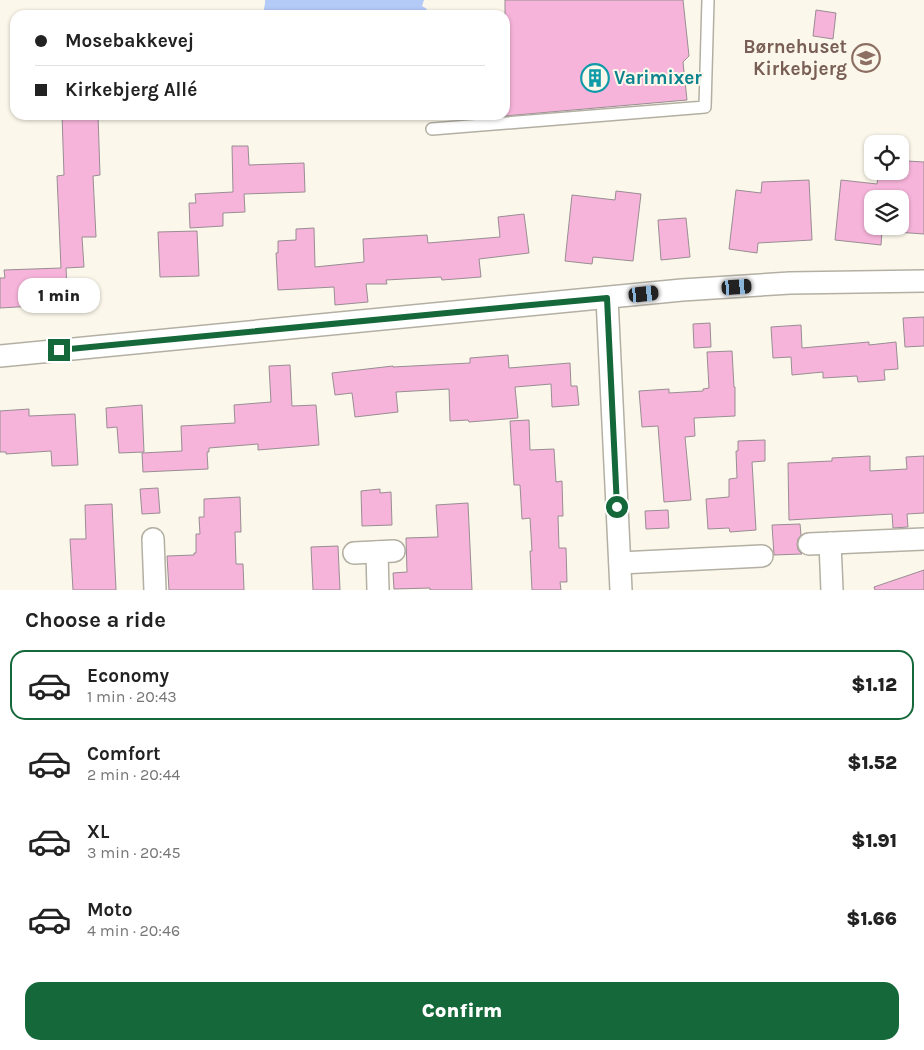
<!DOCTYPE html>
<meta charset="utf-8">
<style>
:root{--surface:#fff;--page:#f6f6f6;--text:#222;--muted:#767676;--line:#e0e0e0;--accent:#156839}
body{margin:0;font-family:Karla,sans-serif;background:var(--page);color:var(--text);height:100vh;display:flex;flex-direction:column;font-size:19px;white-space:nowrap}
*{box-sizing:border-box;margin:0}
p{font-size:16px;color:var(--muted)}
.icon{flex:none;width:28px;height:28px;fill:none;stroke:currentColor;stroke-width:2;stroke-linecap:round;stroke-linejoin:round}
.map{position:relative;height:590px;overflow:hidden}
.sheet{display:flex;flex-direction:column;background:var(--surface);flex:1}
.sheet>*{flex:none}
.hud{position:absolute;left:10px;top:10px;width:500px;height:110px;border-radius:15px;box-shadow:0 1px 4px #0004;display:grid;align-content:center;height:110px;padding:0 25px;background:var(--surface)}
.tools{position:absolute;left:864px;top:135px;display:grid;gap:10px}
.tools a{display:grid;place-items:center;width:45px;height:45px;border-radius:10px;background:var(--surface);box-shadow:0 1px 4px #0004;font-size:25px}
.end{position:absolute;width:22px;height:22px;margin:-11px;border:6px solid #156839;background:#fff;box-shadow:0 0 0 2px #fff}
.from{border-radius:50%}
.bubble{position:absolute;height:35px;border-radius:15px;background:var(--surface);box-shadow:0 1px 4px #0004;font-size:16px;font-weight:800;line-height:35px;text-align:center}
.car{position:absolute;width:15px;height:30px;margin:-15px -8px;border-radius:6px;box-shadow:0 0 4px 1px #0007;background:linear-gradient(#222 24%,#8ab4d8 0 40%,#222 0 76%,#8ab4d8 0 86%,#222 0)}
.hud b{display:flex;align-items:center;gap:18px;height:48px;font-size:19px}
.hud b+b{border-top:1px solid var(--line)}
.hud i{width:12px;height:12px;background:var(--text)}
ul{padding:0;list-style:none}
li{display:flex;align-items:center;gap:15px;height:70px;margin:0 10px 8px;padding:0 15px;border:2px solid transparent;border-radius:15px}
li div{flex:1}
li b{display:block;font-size:19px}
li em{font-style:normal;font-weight:800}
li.selected{border-color:var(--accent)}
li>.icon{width:45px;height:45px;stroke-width:1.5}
h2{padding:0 25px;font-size:22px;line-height:60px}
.cta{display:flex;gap:10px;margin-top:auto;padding:10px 25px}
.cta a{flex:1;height:58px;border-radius:15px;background:var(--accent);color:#fff;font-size:20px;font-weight:800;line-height:58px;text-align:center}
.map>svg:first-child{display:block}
</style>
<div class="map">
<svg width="924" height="590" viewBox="0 0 924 590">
<rect width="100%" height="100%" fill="#fbf7ea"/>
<polygon fill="#b4caf7" points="265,0 424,0 422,6 427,9 421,15 263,15 265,3"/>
<g fill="#f6b4da" stroke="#998d93" fill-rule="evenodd">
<polygon points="505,0 683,0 689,56 683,62 687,100 505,116"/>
<polygon points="816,10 836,13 833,39 813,36"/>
<polygon points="62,115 98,115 100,175 93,176 96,237 82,237 84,267 66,268 68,304 0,308 0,278 5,278 4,270 61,268 57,176 64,175"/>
<polygon points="232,146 248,146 249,165 304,163 305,192 244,194 245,212 223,213 223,226 190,228 189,203 196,203 195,194 233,192"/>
<path d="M907 161 924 162V234L882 231 881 245 835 240 841 180 877 184 879 171H907ZM872 199H900V226H872Z"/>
<polygon points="809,180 812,240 758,243 757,253 729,249 736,190 761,193 762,182"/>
<polygon points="616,191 641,194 633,261 593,257 592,264 565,261 572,195 615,200"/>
<polygon points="524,214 529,253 479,259 481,277 442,280 441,277 386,280 387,284 366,284 368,302 335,305 334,287 278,290 276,253 278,253 278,241 296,240 296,229 314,228 315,267 364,262 363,239 427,235 428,243 500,237 498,217"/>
<polygon points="686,218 690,257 661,260 658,220"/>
<polygon points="197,231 199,276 160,277 158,232"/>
<polygon points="924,317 924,346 905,347 903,318"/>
<polygon points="710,323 711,347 694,348 693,324"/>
<polygon points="801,325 802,348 869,342 869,345 896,342 898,369 884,370 885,380 858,382 857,376 823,378 823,372 792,375 791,357 773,358 771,327"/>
<polygon points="732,351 734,387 735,387 735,416 694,418 695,436 685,437 691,500 664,502 658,426 642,427 639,391 669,389 669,393 703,391 703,389 709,388 707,352"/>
<polygon points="508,355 509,368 570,363 571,386 577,386 579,405 552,407 551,384 515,387 518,418 469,422 468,420 450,421 449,389 396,392 398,412 355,417 352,393 335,395 332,373 393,366 393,367 470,363 470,358"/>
<polygon points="290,365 292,406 316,405 319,445 258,450 258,444 209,448 209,452 207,452 208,469 143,472 142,453 182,451 181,426 235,423 234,405 271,402 269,366"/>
<polygon points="142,405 144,452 119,453 117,427 107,428 106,408"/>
<polygon points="29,409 29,416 75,414 78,465 52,466 51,451 6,454 6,452 0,452 0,411"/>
<polygon points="529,420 530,450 554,449 556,482 562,481 563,516 558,516 559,548 566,548 567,582 560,582 561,590 532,590 530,551 532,551 530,518 522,519 520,485 514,485 510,421"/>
<polygon points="765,440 765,461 752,462 756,530 730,532 729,528 708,529 706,499 729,497 729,479 737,478 736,451 738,451 738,441"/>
<polygon points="870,456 870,471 907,469 906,457 924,456 924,513 907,514 908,527 893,528 892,514 789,520 788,463 832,461 832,458"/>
<polygon points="158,488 160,513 142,514 140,489"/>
<polygon points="380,489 380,493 391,492 392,525 362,526 361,491"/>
<polygon points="240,497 241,532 235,532 236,564 243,564 244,590 169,590 167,556 194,555 194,553 196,553 196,534 200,534 199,517 204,517 204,499"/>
<polygon points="468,503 472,590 430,590 430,588 394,589 393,573 407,572 406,538 438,537 436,505"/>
<polygon points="112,504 116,590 73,590 70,539 86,539 85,505"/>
<polygon points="668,510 669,528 646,529 645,511"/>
<polygon points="800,524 801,535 798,539 797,544 798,550 802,554 774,555 772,525"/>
<polygon points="338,546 340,590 313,590 311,547"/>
<polygon points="924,570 924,590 875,590 874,587"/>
</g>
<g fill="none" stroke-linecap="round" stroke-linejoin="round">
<defs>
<polyline id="service" points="432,129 705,107 708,0"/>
<g id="minor">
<polyline points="607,298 621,590"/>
<polyline points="0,356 682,290 790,283 924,281"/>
<polyline points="153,539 155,590"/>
<polyline points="830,543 832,590"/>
<polyline points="809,544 924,539"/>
<polyline points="377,552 378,590"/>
<polyline points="354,553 394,551"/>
<polyline points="620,563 762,556"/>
</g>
</defs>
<use href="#service" stroke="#b3b0a3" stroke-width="14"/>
<use href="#minor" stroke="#b3b0a3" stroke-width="24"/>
<use href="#service" stroke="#fff" stroke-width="11"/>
<use href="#minor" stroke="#fff" stroke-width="21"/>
</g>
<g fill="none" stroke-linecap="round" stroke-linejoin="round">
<polyline stroke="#156839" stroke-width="6" points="59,350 520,306 607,298 617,507"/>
</g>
<defs>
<symbol id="school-ring" viewBox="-11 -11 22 22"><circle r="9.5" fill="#fbf7ea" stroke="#8d6e63" stroke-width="1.5"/><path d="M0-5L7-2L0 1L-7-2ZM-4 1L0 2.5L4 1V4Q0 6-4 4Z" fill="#8d6e63"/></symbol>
<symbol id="building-ring" viewBox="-11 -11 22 22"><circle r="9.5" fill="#fbf7ea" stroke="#0f9aa8" stroke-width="1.5"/><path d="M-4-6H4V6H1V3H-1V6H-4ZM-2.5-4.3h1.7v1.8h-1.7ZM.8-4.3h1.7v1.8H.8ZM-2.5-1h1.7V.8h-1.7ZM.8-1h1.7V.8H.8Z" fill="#0f9aa8"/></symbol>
</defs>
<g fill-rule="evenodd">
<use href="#school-ring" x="850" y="42" width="32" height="32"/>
<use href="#building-ring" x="579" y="62" width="32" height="32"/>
</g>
<g text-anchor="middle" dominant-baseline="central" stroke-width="4" stroke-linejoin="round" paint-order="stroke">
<g font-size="19" font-weight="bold" fill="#785e54" stroke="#fbf7ea" text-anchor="end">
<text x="847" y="47">Børnehuset<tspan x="847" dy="22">Kirkebjerg</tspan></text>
</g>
<g font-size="19" font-weight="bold" fill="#0d838f" stroke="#fbf7ea" text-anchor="start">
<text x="614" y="78">Varimixer</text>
</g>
</g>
</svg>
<div class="tools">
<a><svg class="icon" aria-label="locate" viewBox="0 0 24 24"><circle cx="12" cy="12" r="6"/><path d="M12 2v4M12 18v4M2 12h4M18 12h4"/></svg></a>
<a><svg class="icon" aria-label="layers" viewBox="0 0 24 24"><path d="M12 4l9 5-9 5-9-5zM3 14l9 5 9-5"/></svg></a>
</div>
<i class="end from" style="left:617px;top:507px"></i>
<i class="end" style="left:59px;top:350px"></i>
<div class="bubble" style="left:18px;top:278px;width:82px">1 min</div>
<i class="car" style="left:737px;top:287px;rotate:86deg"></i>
<i class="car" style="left:644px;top:294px;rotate:84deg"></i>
<div class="hud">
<b><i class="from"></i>Mosebakkevej</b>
<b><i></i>Kirkebjerg Allé</b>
</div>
</div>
<section class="sheet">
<h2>Choose a ride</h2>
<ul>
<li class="selected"><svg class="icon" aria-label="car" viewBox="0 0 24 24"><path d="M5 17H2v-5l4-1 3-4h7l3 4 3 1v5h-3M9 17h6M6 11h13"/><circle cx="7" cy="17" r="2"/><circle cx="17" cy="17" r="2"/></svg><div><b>Economy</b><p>1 min · 20:43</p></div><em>$1.12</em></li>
<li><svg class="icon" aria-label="car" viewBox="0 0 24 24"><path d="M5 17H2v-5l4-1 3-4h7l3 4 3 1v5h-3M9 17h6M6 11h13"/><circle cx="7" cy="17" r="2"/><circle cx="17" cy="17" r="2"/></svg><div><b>Comfort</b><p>2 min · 20:44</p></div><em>$1.52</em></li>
<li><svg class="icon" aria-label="car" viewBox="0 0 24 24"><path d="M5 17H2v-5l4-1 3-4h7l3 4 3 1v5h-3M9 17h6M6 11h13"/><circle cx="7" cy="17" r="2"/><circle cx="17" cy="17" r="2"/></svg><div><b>XL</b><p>3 min · 20:45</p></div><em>$1.91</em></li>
<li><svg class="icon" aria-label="car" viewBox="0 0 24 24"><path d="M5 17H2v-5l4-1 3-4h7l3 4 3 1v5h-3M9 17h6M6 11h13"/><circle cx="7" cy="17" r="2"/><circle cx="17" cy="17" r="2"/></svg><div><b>Moto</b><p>4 min · 20:46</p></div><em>$1.66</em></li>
</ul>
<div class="cta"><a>Confirm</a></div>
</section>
